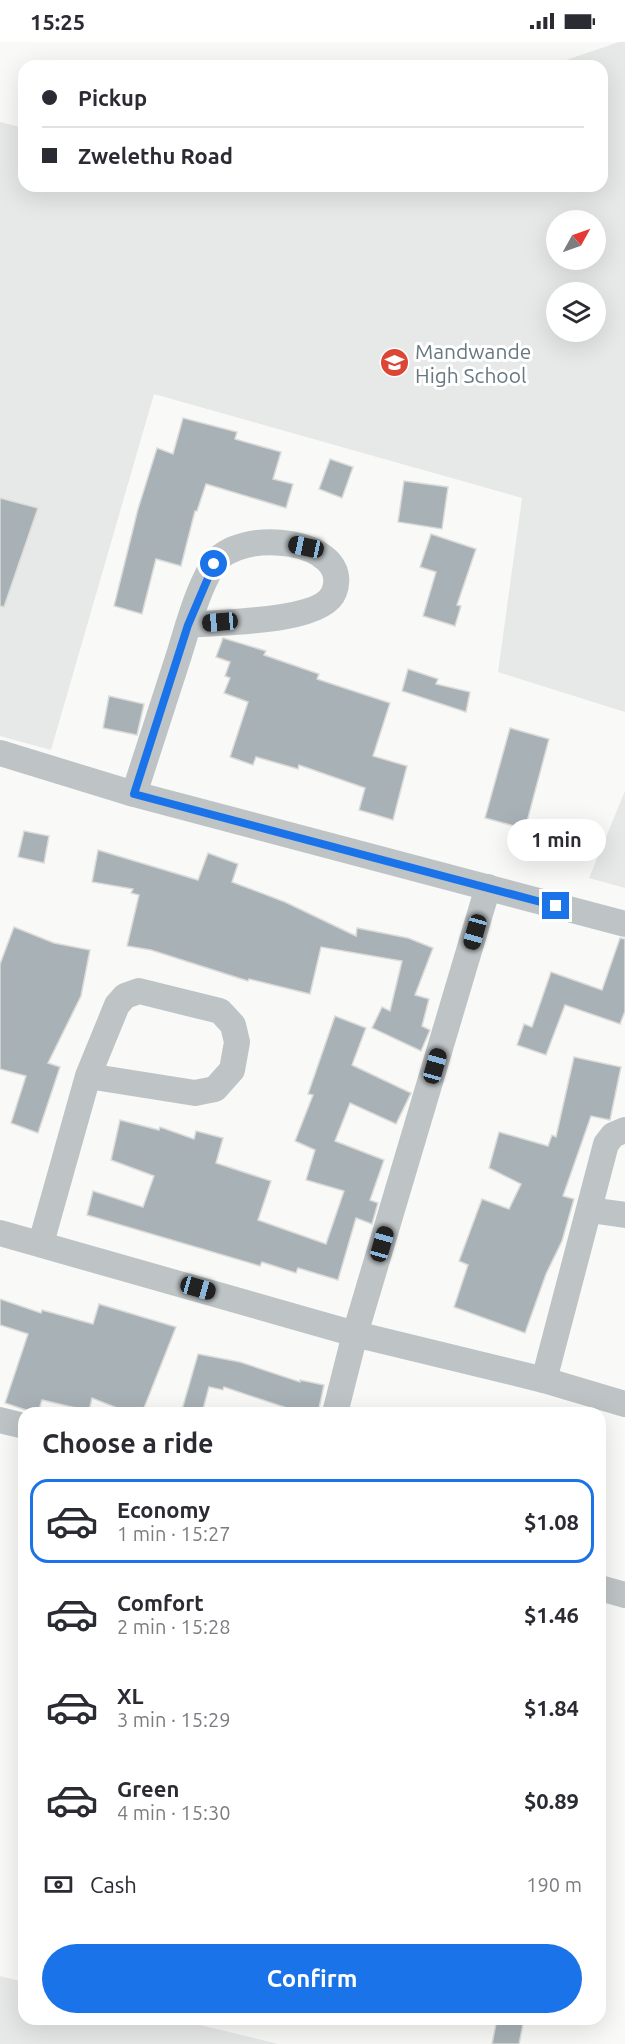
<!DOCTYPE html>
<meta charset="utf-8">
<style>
:root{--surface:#fff;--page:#f2f2f3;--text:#2b2b33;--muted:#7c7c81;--line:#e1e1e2;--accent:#1a73e8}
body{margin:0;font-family:Ubuntu,sans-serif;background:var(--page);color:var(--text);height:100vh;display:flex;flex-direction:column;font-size:22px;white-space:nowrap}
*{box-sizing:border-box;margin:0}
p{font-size:20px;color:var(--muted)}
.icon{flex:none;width:33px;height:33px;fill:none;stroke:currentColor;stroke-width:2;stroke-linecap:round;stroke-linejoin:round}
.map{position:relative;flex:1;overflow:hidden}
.drawer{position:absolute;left:18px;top:1365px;width:588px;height:618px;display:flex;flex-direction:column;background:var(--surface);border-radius:18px;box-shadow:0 6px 24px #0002}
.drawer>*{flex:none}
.top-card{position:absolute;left:18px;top:18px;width:590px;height:132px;border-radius:18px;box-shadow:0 6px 24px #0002;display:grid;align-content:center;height:132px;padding:0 24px;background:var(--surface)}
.needle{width:39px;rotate:50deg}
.buttons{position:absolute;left:546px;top:168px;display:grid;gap:12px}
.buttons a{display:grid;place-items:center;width:60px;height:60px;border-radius:50%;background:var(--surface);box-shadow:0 6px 24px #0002;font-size:30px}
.end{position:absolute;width:27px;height:27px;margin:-14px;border:8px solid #1a73e8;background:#fff;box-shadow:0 0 0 3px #fff}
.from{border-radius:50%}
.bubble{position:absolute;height:42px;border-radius:21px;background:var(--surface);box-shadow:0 6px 24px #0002;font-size:20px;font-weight:700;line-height:42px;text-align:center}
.car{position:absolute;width:18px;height:36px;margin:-18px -9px;border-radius:8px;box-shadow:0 0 4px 2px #0007;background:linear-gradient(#222 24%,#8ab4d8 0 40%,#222 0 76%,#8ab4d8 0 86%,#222 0)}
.top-card b{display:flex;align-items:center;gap:21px;height:57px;font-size:22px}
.top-card b+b{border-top:2px solid var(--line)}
.top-card i{width:15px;height:15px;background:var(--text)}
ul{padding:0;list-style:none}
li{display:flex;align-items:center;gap:18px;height:84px;margin:0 12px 9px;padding:0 12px;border:3px solid transparent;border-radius:18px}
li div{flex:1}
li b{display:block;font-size:22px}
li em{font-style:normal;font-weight:700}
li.current{border-color:var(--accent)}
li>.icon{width:54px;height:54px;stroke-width:1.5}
h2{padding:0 24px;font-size:27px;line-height:72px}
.pay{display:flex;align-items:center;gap:15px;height:66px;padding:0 24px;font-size:22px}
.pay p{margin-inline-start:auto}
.primary-button{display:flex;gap:12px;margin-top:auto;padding:12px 24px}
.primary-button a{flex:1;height:69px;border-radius:36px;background:var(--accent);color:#fff;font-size:24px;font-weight:700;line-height:69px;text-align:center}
.status{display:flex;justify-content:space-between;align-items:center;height:42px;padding:0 30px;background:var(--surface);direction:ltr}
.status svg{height:16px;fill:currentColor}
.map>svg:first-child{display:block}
</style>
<div class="status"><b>15:25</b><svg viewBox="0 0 49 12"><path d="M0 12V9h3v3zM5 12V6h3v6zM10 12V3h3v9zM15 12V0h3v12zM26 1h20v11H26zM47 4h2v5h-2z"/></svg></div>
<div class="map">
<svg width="625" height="2002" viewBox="0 0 625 2002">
<rect width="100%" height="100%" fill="#f9f9f7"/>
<g fill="#e7e9e8" fill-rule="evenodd">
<path d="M619 0H625V670L498 630 522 456 154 352 51 708 0 694V80L24 86V144H602V24H549ZM556 178H596V218H556ZM556 250H596V290H556Z"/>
<polygon points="625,749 625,846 589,836"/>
<polygon points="0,1934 24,1940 24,1977 176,1977 278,2002 0,2002"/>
</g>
<g fill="#a8b2b6" stroke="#dbdbd9" stroke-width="1.5">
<polygon points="183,376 237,390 235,397 281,410 273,437 293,442 286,466 206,442 197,469 195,469 181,524 156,517 142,572 114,564 138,467 157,406 173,412"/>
<polygon points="330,417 353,425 342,456 319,447"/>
<polygon points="404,439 448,445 442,487 398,480"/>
<polygon points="0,456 38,466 4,565 0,564"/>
<polygon points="431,492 476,507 457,563 461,564 455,584 423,574 436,530 420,525"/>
<polygon points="223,596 266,609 264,613 319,632 317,637 390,661 373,714 407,724 393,778 359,768 365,746 299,723 298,727 256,715 253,723 230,715 248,660 224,651 230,636 225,634 230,620 216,615"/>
<polygon points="408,627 438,637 436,642 470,650 466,670 402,649"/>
<polygon points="109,654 144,662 137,693 103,686"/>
<polygon points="510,686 549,697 525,787 485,776"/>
<polygon points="24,789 49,794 44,821 18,815"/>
<polygon points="98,808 198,838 208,811 238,822 232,840 285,860 356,894 357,886 408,896 433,906 415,953 429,957 422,984 430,988 421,1009 372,986 382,965 390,969 402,919 321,905 310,952 249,937 248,939 151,908 127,904 139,853 131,851 133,847 92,840"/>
<polygon points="14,885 54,901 90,908 81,954 48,1021 60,1025 38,1091 11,1081 26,1034 0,1027 0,922"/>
<polygon points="620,896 625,897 625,969 620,982 565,963 546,1013 517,1003 524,982 532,985 551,930 602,948"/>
<polygon points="335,974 366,986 352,1023 411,1051 396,1082 350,1061 335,1099 384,1118 370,1158 378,1161 372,1182 356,1176 338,1238 298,1226 296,1231 262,1220 260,1224 87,1173 93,1149 143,1165 154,1134 111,1118 120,1078 159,1088 160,1085 194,1097 196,1089 223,1096 216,1121 271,1139 258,1178 326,1202 344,1149 306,1138 315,1108 295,1099 313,1053 308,1052"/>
<polygon points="574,1015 621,1025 610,1078 591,1074 563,1154 574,1157 562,1199 546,1232 525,1291 454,1265 468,1223 459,1219 482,1157 509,1167 521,1142 489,1126 499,1090 548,1104 552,1093 556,1095"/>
<polygon points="0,1257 41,1271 42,1268 93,1282 99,1262 176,1285 142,1371 130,1371 92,1356 89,1369 42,1358 38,1371 35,1371 5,1361 28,1292 0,1283"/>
<polygon points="198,1312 240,1320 300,1340 300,1338 324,1343 318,1371 302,1371 224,1345 223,1348 209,1345 202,1371 181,1371"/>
<polygon points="497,1977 524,1977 519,2002 492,2002"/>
</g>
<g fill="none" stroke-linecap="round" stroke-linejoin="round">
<g stroke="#bec4c6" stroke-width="26">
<polyline points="0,711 134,752 625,882"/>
<path d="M134 752C149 706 164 659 179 613 188 584 197 549 213 523 239 483 354 498 334 550 323 581 219 580 188 583"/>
<polyline points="590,1168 625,1173"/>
<polyline points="0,1191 355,1292 544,1338 625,1362"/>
<polyline points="41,1201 88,1034 117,963 125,954 139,949 220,969 233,983 237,1000 232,1028 215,1047 195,1051 88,1034"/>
<polyline points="544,1338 606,1102 613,1093 625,1088"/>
<polyline points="335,1371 355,1292 488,845"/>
<polyline points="0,1378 24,1384"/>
<polyline points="600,1546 625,1553"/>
</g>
</g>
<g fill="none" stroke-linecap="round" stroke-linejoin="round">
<polyline stroke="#1a73e8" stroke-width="8" points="214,522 188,583 134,752 556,864"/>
</g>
<defs>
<symbol id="school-disc" viewBox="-11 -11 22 22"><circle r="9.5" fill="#db4635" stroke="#fff"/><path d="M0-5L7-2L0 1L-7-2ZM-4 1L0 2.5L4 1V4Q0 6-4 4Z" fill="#fff"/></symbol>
</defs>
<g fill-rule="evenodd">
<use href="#school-disc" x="378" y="304" width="33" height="33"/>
</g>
<g text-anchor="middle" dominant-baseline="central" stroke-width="6" stroke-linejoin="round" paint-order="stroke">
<g font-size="21" fill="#667880" stroke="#fff" text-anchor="start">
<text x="415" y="309">Mandwande<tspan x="415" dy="24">High School</tspan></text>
</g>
</g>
</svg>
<div class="buttons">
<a><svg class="needle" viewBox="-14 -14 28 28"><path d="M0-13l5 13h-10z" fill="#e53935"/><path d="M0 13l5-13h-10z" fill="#7c7c81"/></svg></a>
<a><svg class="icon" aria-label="layers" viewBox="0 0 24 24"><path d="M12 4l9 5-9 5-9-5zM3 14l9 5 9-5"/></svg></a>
</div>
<i class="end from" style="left:214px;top:522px"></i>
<i class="end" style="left:556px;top:864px"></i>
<div class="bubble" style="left:507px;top:777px;width:99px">1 min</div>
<i class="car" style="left:306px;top:505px;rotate:282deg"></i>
<i class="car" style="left:220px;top:580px;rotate:265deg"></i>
<i class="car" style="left:475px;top:890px;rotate:196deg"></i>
<i class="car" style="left:435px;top:1024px;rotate:16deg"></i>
<i class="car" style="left:382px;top:1202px;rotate:16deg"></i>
<i class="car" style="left:198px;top:1246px;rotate:106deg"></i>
<div class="top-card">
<b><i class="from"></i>Pickup</b>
<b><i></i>Zwelethu Road</b>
</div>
<section class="drawer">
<h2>Choose a ride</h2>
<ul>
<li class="current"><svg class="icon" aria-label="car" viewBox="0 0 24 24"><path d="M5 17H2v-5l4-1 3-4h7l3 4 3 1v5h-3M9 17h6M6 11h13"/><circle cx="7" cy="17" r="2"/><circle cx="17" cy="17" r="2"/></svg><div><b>Economy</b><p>1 min · 15:27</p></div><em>$1.08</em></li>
<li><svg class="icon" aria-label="car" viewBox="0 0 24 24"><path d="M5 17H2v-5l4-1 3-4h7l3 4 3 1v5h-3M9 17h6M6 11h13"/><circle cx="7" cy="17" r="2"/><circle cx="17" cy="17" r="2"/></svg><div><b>Comfort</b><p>2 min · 15:28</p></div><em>$1.46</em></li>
<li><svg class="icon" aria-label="car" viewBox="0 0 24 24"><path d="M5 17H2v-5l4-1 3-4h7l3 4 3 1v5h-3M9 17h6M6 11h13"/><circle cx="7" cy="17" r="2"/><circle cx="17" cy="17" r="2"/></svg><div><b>XL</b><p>3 min · 15:29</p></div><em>$1.84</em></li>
<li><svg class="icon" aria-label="car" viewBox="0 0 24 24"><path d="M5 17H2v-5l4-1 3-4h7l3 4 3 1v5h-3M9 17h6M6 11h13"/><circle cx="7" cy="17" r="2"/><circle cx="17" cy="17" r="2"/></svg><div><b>Green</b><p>4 min · 15:30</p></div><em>$0.89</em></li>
</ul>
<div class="pay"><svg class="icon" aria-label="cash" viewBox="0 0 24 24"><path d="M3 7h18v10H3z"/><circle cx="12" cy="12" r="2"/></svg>Cash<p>190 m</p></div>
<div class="primary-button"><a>Confirm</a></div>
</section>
</div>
